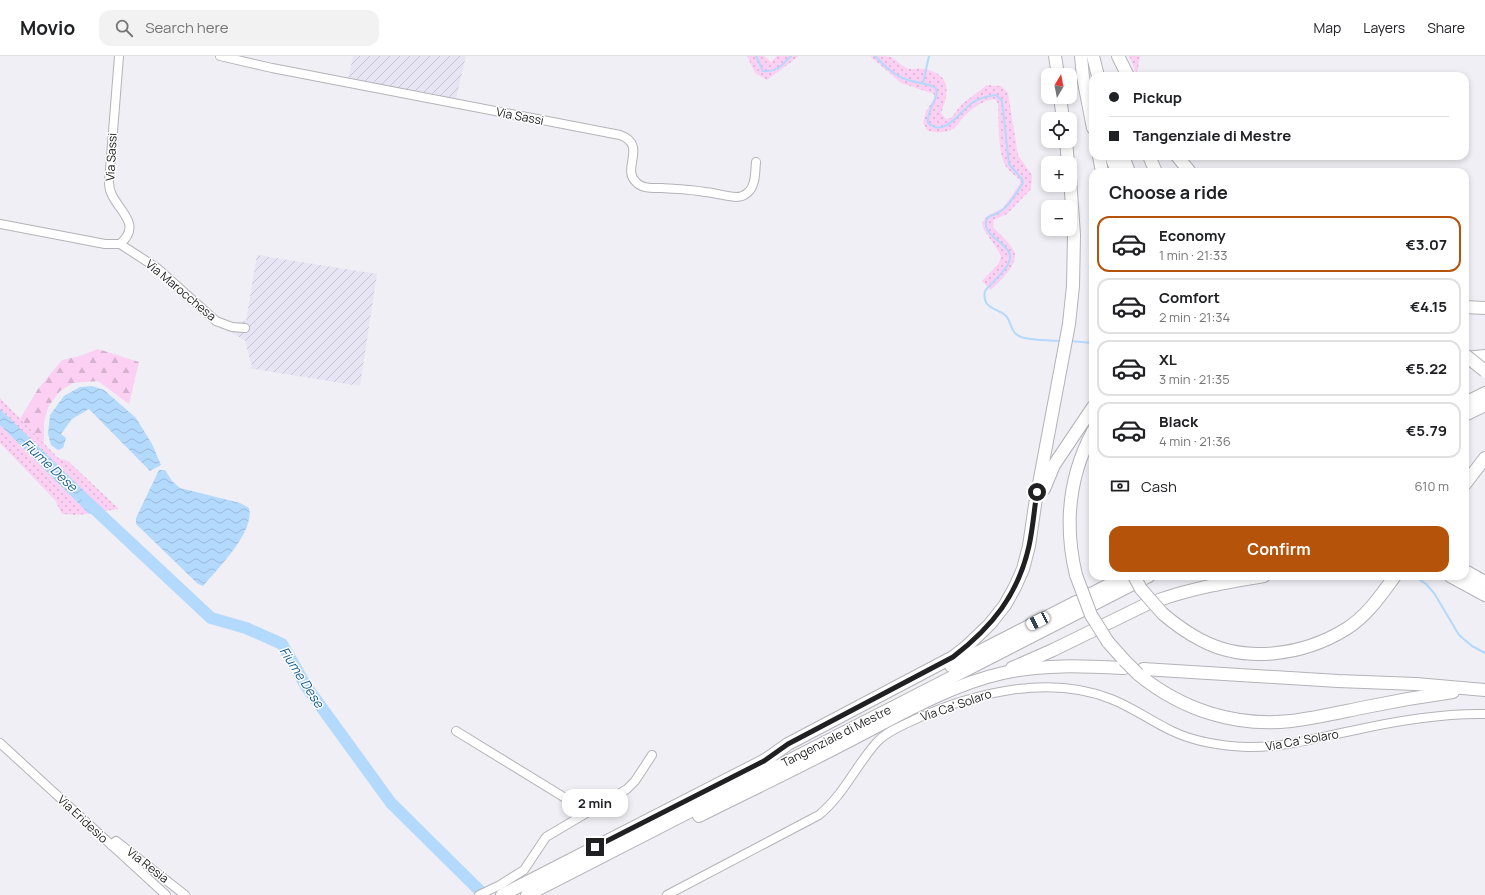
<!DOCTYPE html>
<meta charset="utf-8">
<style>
:root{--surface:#fff;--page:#f2f2f2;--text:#202124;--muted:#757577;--line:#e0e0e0;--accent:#b45309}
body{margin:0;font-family:Manrope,sans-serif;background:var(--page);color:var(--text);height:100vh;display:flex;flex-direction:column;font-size:15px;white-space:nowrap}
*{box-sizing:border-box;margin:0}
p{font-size:13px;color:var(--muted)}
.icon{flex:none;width:22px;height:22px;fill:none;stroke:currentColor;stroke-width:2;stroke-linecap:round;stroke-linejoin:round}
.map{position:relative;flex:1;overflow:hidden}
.details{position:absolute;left:1089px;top:112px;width:380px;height:412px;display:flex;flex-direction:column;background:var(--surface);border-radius:12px;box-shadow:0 2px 6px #0003}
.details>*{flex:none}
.guide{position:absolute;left:1089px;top:16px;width:380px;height:88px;border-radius:12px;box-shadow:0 2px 6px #0003;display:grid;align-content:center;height:88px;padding:0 20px;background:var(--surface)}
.needle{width:26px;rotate:10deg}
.controls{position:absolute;left:1041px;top:12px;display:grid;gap:8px}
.controls a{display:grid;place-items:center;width:36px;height:36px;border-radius:8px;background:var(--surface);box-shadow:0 2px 6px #0003;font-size:20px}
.end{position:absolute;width:18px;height:18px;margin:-9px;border:5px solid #202022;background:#fff;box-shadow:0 0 0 2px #fff}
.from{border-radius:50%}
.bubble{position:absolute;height:28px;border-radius:12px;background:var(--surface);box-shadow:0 2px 6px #0003;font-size:13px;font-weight:700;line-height:28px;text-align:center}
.car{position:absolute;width:12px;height:24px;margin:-12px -6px;border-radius:5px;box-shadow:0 0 3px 1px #0007;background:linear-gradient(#fff 24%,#345 0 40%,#fff 0 76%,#345 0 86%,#fff 0)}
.guide b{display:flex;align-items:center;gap:14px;height:38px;font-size:15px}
.guide b+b{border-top:1px solid var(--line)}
.guide i{width:10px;height:10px;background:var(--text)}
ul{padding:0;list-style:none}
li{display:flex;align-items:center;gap:12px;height:56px;margin:0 8px 6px;padding:0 12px;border:2px solid var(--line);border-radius:12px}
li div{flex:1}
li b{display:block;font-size:15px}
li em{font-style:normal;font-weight:700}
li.active{border-color:var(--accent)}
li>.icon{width:36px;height:36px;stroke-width:1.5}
h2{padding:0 20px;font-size:18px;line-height:48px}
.pay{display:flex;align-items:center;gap:10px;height:44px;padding:0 20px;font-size:15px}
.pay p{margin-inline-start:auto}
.button{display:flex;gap:8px;margin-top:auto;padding:8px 20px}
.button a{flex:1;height:46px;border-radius:12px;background:var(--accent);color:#fff;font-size:16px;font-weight:700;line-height:46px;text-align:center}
header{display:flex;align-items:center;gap:24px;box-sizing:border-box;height:56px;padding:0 20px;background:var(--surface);border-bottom:1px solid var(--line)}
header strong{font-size:19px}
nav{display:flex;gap:22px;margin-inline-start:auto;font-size:14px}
.search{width:280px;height:36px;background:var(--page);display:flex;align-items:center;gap:10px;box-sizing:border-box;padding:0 14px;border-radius:12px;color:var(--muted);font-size:15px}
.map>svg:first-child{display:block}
</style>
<header>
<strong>Movio</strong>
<div class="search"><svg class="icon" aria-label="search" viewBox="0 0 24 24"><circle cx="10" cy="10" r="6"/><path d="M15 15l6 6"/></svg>Search here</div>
<nav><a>Map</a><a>Layers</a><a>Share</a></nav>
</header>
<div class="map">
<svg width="1485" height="839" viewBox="0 0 1485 839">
<defs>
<pattern id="industrial-furrows" width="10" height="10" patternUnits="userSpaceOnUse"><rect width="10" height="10" fill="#e7e5f3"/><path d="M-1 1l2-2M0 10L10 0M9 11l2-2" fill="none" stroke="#c6c4d0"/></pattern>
<pattern id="grass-dots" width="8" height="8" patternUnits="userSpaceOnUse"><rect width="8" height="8" fill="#fbd0f2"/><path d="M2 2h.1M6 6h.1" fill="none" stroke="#d7b2cf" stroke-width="1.8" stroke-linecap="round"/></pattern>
<pattern id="forest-firs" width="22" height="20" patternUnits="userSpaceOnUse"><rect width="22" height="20" fill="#fbd0f2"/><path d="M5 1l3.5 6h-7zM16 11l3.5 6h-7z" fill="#d7b2cf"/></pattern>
<pattern id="water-waves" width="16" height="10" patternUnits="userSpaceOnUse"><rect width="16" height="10" fill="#b3d9fd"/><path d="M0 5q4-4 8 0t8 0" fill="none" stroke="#9abad9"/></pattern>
</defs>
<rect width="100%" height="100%" fill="#f0eff5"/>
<g fill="url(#industrial-furrows)">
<polygon points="353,0 466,0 455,47 348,24"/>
<polygon points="257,199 377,218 360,330 248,312 252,311 245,285 223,270 226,267 246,265"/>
</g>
<g fill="url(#grass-dots)">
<polygon points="747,0 764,0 771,6 777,0 799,0 767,24 755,17"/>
<path d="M870 0C876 0 886 0 891 1 897 4 901 10 907 12 912 14 919 12 925 13 952 19 949 36 941 57L946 63 951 62 962 48 987 29 1001 30 1008 37 1018 99 1032 119 1031 133 1007 158 994 164 993 171C999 177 1010 187 1014 195 1020 207 999 226 991 234L982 225 999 207 1001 201 999 196 984 174 982 167 987 160 1003 152 1020 128V124C1016 120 1011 117 1008 113 997 102 999 64 998 48L995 43C981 44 969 55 961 64 958 67 956 72 953 73 945 78 936 76 928 75L923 67 926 55 934 43V38L901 27Z"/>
<polygon points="1129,0 1140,0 1137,19"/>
<polygon points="0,342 58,402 68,405 119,453 105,455 0,353"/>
<polygon points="0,369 89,458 76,459 62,458 55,444 0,387"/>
</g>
<polygon fill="url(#forest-firs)" points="98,293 139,306 129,348 98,325 73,327 60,335 48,351 44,367 44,388 20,363 38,333 62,304 80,300"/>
<g fill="url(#water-waves)">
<polygon points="92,330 104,334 136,362 152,388 161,409 150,415 89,353 72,363 61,378 66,382 63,392 58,394 51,389 48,378 50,359 64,340 80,331"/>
<polygon points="0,353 105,455 89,458 0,369"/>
<path d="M159 414H165L172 425 180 432 240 447 249 452C255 476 218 512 203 530L198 528 136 468V462Z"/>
</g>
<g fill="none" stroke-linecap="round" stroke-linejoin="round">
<g stroke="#b3d9fd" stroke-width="2">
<path d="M756 0 763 15C776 17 782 9 791 0"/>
<path d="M875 0C885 10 894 20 908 24 917 27 927 27 936 32 940 42 926 54 928 67 945 82 960 55 972 47 979 42 987 40 996 39L1002 45 1009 108 1022 123 1023 127C1012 143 1008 155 988 161 976 181 1017 187 1009 206 1006 215 991 227 985 235 981 254 1000 252 1007 261 1012 269 1011 277 1021 281 1033 285 1049 284 1062 285"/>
<polyline points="923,27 929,0"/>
<polyline points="1070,285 1093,287"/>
<polyline points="1414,520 1426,528 1434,537 1459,579 1472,590 1485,597"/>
</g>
<polyline stroke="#b3d9fd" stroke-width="12" points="87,446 211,562 246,572 282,588 306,630 391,747 484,839"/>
<defs>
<g id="minor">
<path d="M220 0 272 12 620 79C648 89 621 113 636 126 642 133 653 132 662 132 676 133 691 133 705 136 715 137 725 140 736 141 740 141 744 140 747 137 756 131 755 115 756 106"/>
<path d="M0 168 105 188H120C142 169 120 156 112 139 110 135 109 131 109 126L119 0"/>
<polyline points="120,188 157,212 216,265 232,271 245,272"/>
<polyline points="456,675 588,756"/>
<polyline points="0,687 166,839"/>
<polyline points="111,789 116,785 185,839"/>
<polyline points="479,839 500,829 524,814 546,781 627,733 635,725 652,699"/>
<path d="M667 839 819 759C836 745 847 727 860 708 866 700 871 692 878 685 888 675 903 669 916 663 973 637 1049 618 1111 643 1132 651 1151 665 1172 675 1195 686 1222 690 1247 691 1282 692 1317 682 1351 675 1395 665 1440 657 1485 658"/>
</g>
<g id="highway">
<polyline points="1055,0 1058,19"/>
<polyline points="1081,0 1083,21 1093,72"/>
<polyline points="1093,0 1098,20"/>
<polyline points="1118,0 1128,20"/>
<polyline points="1060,41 1063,63"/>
<polyline points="1066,85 1068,107"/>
<polyline points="1099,100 1102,116"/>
<polyline points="1111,100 1117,116"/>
<polyline points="1123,100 1129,116"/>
<polyline points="1149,100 1156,116"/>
<polyline points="1177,100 1190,116"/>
<polyline points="1465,251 1485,252"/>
<polyline points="1465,302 1485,300"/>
<polyline points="1465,347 1485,337"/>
<polyline points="1465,359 1485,349"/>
<polyline points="1465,428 1485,402"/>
<polyline points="1044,433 1054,409 1093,351"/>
<polyline points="1465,515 1485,526"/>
<path d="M1076 519C1064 469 1069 420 1093 375"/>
<polyline points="1450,520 1485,539"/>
<polyline points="1143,523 1149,520"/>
<polyline points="1089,539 1126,520"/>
<path d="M1159 544C1193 532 1228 526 1264 520"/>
<polyline points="1094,548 1131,529"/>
<path d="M1163 558C1175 568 1187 577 1201 584 1246 608 1304 599 1346 573 1367 560 1381 539 1395 520"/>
<polyline points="1108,586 1124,604"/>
<polyline points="951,610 1076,546"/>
<polyline points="1012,612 1053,594 1147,548"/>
<polyline points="1143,613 1338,625 1416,628 1485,634"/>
<path d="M1138 618C1182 654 1235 671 1291 665 1316 662 1341 656 1366 651 1395 645 1424 640 1453 636"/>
<polyline points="764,705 788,688 953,601 966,591 990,568 1005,549 1015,531 1023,513 1029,490 1035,449 1069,268 1073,230 1074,179 1070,122"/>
<path d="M699 760C747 736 795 713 843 688 894 662 946 630 1003 617 1043 608 1083 610 1124 612"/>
<polyline points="502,839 771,701"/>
<polyline points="527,839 1081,555"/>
</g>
</defs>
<use href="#minor" stroke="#b3b3b8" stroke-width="10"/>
<use href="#highway" stroke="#b3b3b8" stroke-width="14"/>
<use href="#minor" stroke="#fff" stroke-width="8"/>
<use href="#highway" stroke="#fff" stroke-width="12"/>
<defs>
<g id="highway-bridge">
<polyline points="1465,299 1485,315"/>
<polyline points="1076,519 1091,559 1108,586"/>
<polyline points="1134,520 1141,533 1163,558"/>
<polyline points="1124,604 1138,618"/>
</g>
</defs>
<use href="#highway-bridge" stroke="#b3b3b8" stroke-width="14" stroke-linecap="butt"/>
<use href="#highway-bridge" stroke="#fff" stroke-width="12"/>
</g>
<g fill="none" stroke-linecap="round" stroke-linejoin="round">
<path stroke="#202022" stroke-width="5" d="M595 791 764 705 788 688 953 601C992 571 1018 539 1029 490 1033 472 1034 454 1037 436"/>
</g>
<g text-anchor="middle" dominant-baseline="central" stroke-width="3" stroke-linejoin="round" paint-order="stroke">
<g font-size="12" fill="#202022" stroke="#fff">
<text transform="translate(520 60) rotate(11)">Via Sassi</text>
<text transform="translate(111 101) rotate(-87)">Via Sassi</text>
<text transform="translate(181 234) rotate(40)">Via Marocchesa</text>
<text transform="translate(956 649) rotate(-19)">Via Ca' Solaro</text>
<text transform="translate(836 680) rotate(-27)">Tangenziale di Mestre</text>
<text transform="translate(1302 684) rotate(-10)">Via Ca' Solaro</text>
<text transform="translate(83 763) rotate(43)">Via Eridesio</text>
<text transform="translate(148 809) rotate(38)">Via Resia</text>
</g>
<g font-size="13" font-style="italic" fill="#125c91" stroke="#fff">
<text transform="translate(50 409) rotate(43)">Fiume Dese</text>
<text transform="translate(302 621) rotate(57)">Fiume Dese</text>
</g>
</g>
</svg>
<div class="controls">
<a><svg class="needle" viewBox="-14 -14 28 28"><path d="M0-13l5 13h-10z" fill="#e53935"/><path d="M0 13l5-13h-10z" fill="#757577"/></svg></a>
<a><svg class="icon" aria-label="locate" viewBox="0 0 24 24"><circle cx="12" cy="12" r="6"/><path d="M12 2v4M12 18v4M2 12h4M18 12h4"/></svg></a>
<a>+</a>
<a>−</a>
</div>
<i class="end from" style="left:1037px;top:436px"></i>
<i class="end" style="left:595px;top:791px"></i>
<div class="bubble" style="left:562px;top:733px;width:66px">2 min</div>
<i class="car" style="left:1038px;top:565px;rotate:243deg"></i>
<div class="guide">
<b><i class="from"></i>Pickup</b>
<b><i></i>Tangenziale di Mestre</b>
</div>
<section class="details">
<h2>Choose a ride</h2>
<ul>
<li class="active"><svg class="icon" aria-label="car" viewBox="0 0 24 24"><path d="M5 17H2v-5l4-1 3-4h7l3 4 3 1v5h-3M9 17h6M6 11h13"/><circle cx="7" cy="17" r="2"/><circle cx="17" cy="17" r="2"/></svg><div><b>Economy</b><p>1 min · 21:33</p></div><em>€3.07</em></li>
<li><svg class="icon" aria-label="car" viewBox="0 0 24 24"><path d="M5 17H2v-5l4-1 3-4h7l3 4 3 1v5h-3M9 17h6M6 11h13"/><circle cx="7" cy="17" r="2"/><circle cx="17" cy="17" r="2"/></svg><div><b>Comfort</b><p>2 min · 21:34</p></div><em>€4.15</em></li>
<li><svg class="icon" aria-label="car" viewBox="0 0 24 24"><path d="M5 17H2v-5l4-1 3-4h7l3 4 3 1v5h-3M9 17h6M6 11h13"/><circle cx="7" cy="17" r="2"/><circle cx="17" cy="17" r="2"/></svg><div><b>XL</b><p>3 min · 21:35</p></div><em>€5.22</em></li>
<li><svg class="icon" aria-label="car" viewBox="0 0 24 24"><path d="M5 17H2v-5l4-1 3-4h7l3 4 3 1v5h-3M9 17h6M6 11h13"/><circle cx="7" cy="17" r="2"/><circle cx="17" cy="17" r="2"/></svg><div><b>Black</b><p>4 min · 21:36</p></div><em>€5.79</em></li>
</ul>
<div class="pay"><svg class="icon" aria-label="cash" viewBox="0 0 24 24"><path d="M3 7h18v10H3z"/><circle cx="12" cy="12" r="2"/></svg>Cash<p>610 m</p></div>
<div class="button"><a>Confirm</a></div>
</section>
</div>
